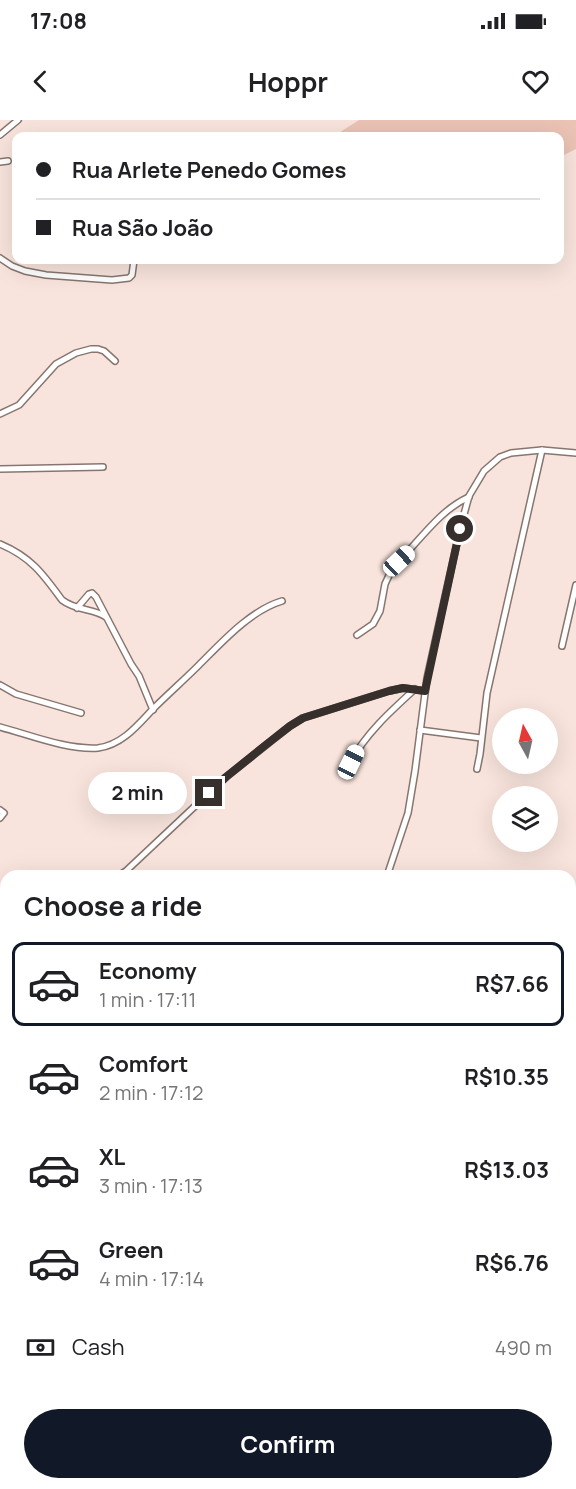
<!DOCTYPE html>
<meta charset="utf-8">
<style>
:root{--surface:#fff;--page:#f6f6f6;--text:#202124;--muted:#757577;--line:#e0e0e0;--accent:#111827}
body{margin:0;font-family:Manrope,sans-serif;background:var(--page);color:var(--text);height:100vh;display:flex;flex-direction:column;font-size:22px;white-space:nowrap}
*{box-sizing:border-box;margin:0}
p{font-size:20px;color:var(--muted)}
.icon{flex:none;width:33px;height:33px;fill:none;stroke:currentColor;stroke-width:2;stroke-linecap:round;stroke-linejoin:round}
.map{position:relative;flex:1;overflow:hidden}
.panel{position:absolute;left:0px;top:750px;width:576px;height:620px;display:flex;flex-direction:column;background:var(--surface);border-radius:18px 18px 0 0;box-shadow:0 6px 24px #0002}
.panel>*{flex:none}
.banner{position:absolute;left:12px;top:12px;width:552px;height:132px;border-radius:12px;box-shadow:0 6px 24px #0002;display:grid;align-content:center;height:132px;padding:0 24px;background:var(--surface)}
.needle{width:39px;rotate:352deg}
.buttons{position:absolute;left:492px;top:588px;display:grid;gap:12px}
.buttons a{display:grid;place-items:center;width:66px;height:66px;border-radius:50%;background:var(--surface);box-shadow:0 6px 24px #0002;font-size:30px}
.end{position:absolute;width:27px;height:27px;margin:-14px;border:8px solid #372f2c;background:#fff;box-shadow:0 0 0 3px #fff}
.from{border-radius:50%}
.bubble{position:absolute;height:42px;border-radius:21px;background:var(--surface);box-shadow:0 6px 24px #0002;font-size:20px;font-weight:700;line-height:42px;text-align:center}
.car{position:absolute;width:18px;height:36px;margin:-18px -9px;border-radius:8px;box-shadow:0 0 4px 2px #0007;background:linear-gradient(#fff 24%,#345 0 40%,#fff 0 76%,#345 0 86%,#fff 0)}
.banner b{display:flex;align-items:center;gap:21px;height:57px;font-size:22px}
.banner b+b{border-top:2px solid var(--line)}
.banner i{width:15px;height:15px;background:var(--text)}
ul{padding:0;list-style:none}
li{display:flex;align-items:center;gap:18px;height:84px;margin:0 12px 9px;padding:0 12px;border:3px solid transparent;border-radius:12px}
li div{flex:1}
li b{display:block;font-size:22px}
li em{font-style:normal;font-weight:700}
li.selected{border-color:var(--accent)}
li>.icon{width:54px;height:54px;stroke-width:1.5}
h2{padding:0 24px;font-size:27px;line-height:72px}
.pay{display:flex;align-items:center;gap:15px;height:66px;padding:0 24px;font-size:22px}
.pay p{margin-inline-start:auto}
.action{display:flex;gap:12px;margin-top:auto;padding:12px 24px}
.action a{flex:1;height:69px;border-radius:36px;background:var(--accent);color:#fff;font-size:24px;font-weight:700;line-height:69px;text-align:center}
.status{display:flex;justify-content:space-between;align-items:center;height:42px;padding:0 30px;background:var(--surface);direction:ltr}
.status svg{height:16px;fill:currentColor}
header{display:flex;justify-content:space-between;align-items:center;height:78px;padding:0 24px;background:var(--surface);font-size:27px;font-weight:700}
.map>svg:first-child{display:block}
</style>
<div class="status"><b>17:08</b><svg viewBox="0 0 49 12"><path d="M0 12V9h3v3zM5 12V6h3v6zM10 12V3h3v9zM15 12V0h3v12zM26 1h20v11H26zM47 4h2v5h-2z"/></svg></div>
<header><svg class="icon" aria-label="back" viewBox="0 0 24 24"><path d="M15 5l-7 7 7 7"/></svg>Hoppr<svg class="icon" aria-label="heart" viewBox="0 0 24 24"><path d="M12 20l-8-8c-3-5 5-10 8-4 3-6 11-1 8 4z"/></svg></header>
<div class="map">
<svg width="576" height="1369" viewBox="0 0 576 1369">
<rect width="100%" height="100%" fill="#f8e4dc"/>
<polygon fill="#eac3b5" points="359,0 576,0 576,29 560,37 560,16 334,16"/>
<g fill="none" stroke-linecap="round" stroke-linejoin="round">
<polyline stroke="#936d5e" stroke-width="1.5" points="0,1238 6,1235"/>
<defs>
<g id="minor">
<polyline points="0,15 18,0"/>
<polyline points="0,42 8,41"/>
<polyline points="0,138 12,146 25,151 46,155 112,160 129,158 132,155 134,140"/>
<polyline points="0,294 19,285 56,244 76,233 91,229 98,229 104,231 115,241"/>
<polyline points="0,349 103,347"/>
<path d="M0 424C31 437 43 454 62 480 76 491 93 488 106 497"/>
<polyline points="77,488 89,474 92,473 96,477 131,544 139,556 153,590"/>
<path d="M357 515 373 504 380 491 385 464 392 449 399 441C421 419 440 390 469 377"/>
<polyline points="562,526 576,465"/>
<polyline points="0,565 16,574 81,593"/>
<path d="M0 607C30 615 67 630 98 628 122 625 138 605 153 589 168 574 184 560 199 545 222 522 251 490 282 481"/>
<polyline points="420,610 481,618"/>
<path d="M351 642C364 615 393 589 415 569"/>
<polyline points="477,649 480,634 487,573 542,330"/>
<polyline points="0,690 4,693 0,698"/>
<polyline points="118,756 126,751 226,657 290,606 303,598 389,571 403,568 425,571"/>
<polyline points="387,756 408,693 415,651 427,558 460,409 469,376 484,351 500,337 511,333 542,330 576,333"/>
<polyline points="0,789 6,790"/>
<polyline points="0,828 6,830"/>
<polyline points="0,992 6,995"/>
<polyline points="570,1011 576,1008"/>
<polyline points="570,1054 576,1060"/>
<polyline points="0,1118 6,1129"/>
<polyline points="570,1139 576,1118"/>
<polyline points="0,1232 6,1229"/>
<polyline points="0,1243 6,1239"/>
<polyline points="570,1258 576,1260"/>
<polyline points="0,1317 6,1312"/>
<polyline points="570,1354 576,1355"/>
<polyline points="95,1364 117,1369"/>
<polyline points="426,1364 426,1369"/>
<polyline points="32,1369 38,1364"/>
<polyline points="173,1369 177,1364"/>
<polyline points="266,1369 271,1364"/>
<polyline points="352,1369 355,1364"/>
</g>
<g id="secondary">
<polyline points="0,1005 6,1011"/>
<polyline points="570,1286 576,1287"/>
</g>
</defs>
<use href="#minor" stroke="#87766f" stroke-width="8"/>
<use href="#secondary" stroke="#87766f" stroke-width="10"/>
<use href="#minor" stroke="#fff" stroke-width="5"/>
<use href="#secondary" stroke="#fff" stroke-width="7"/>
</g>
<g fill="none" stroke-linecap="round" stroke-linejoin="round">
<polyline stroke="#372f2c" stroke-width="8" points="209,673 226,657 272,620 290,606 303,598 389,571 403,568 425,571 460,409"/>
</g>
</svg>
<div class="buttons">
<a><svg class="needle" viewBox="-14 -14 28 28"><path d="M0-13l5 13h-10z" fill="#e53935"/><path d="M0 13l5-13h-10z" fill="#757577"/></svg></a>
<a><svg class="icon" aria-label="layers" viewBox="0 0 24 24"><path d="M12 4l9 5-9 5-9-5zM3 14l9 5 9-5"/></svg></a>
</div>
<i class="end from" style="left:460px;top:409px"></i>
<i class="end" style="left:209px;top:673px"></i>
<div class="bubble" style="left:88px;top:652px;width:99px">2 min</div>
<i class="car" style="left:399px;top:441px;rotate:47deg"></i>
<i class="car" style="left:351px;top:642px;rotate:26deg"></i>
<div class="banner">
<b><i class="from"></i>Rua Arlete Penedo Gomes</b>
<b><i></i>Rua São João</b>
</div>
<section class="panel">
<h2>Choose a ride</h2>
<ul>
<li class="selected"><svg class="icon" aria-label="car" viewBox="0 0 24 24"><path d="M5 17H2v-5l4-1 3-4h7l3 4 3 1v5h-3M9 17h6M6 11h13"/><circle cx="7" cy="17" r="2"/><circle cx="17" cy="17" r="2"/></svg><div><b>Economy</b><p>1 min · 17:11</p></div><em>R$7.66</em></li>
<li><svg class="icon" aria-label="car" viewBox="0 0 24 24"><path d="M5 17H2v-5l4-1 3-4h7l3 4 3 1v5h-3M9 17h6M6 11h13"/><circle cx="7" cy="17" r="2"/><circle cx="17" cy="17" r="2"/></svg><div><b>Comfort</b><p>2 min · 17:12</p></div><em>R$10.35</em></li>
<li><svg class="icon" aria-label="car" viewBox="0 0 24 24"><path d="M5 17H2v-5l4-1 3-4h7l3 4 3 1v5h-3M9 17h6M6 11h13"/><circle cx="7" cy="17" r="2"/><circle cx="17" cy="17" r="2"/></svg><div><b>XL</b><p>3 min · 17:13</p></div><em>R$13.03</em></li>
<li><svg class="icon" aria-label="car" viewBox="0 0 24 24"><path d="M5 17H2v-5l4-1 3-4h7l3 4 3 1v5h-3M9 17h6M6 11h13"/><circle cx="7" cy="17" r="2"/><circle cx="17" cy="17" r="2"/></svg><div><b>Green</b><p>4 min · 17:14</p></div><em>R$6.76</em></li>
</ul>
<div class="pay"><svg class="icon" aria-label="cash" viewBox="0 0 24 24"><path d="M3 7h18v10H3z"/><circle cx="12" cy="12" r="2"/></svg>Cash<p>490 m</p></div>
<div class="action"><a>Confirm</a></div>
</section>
</div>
